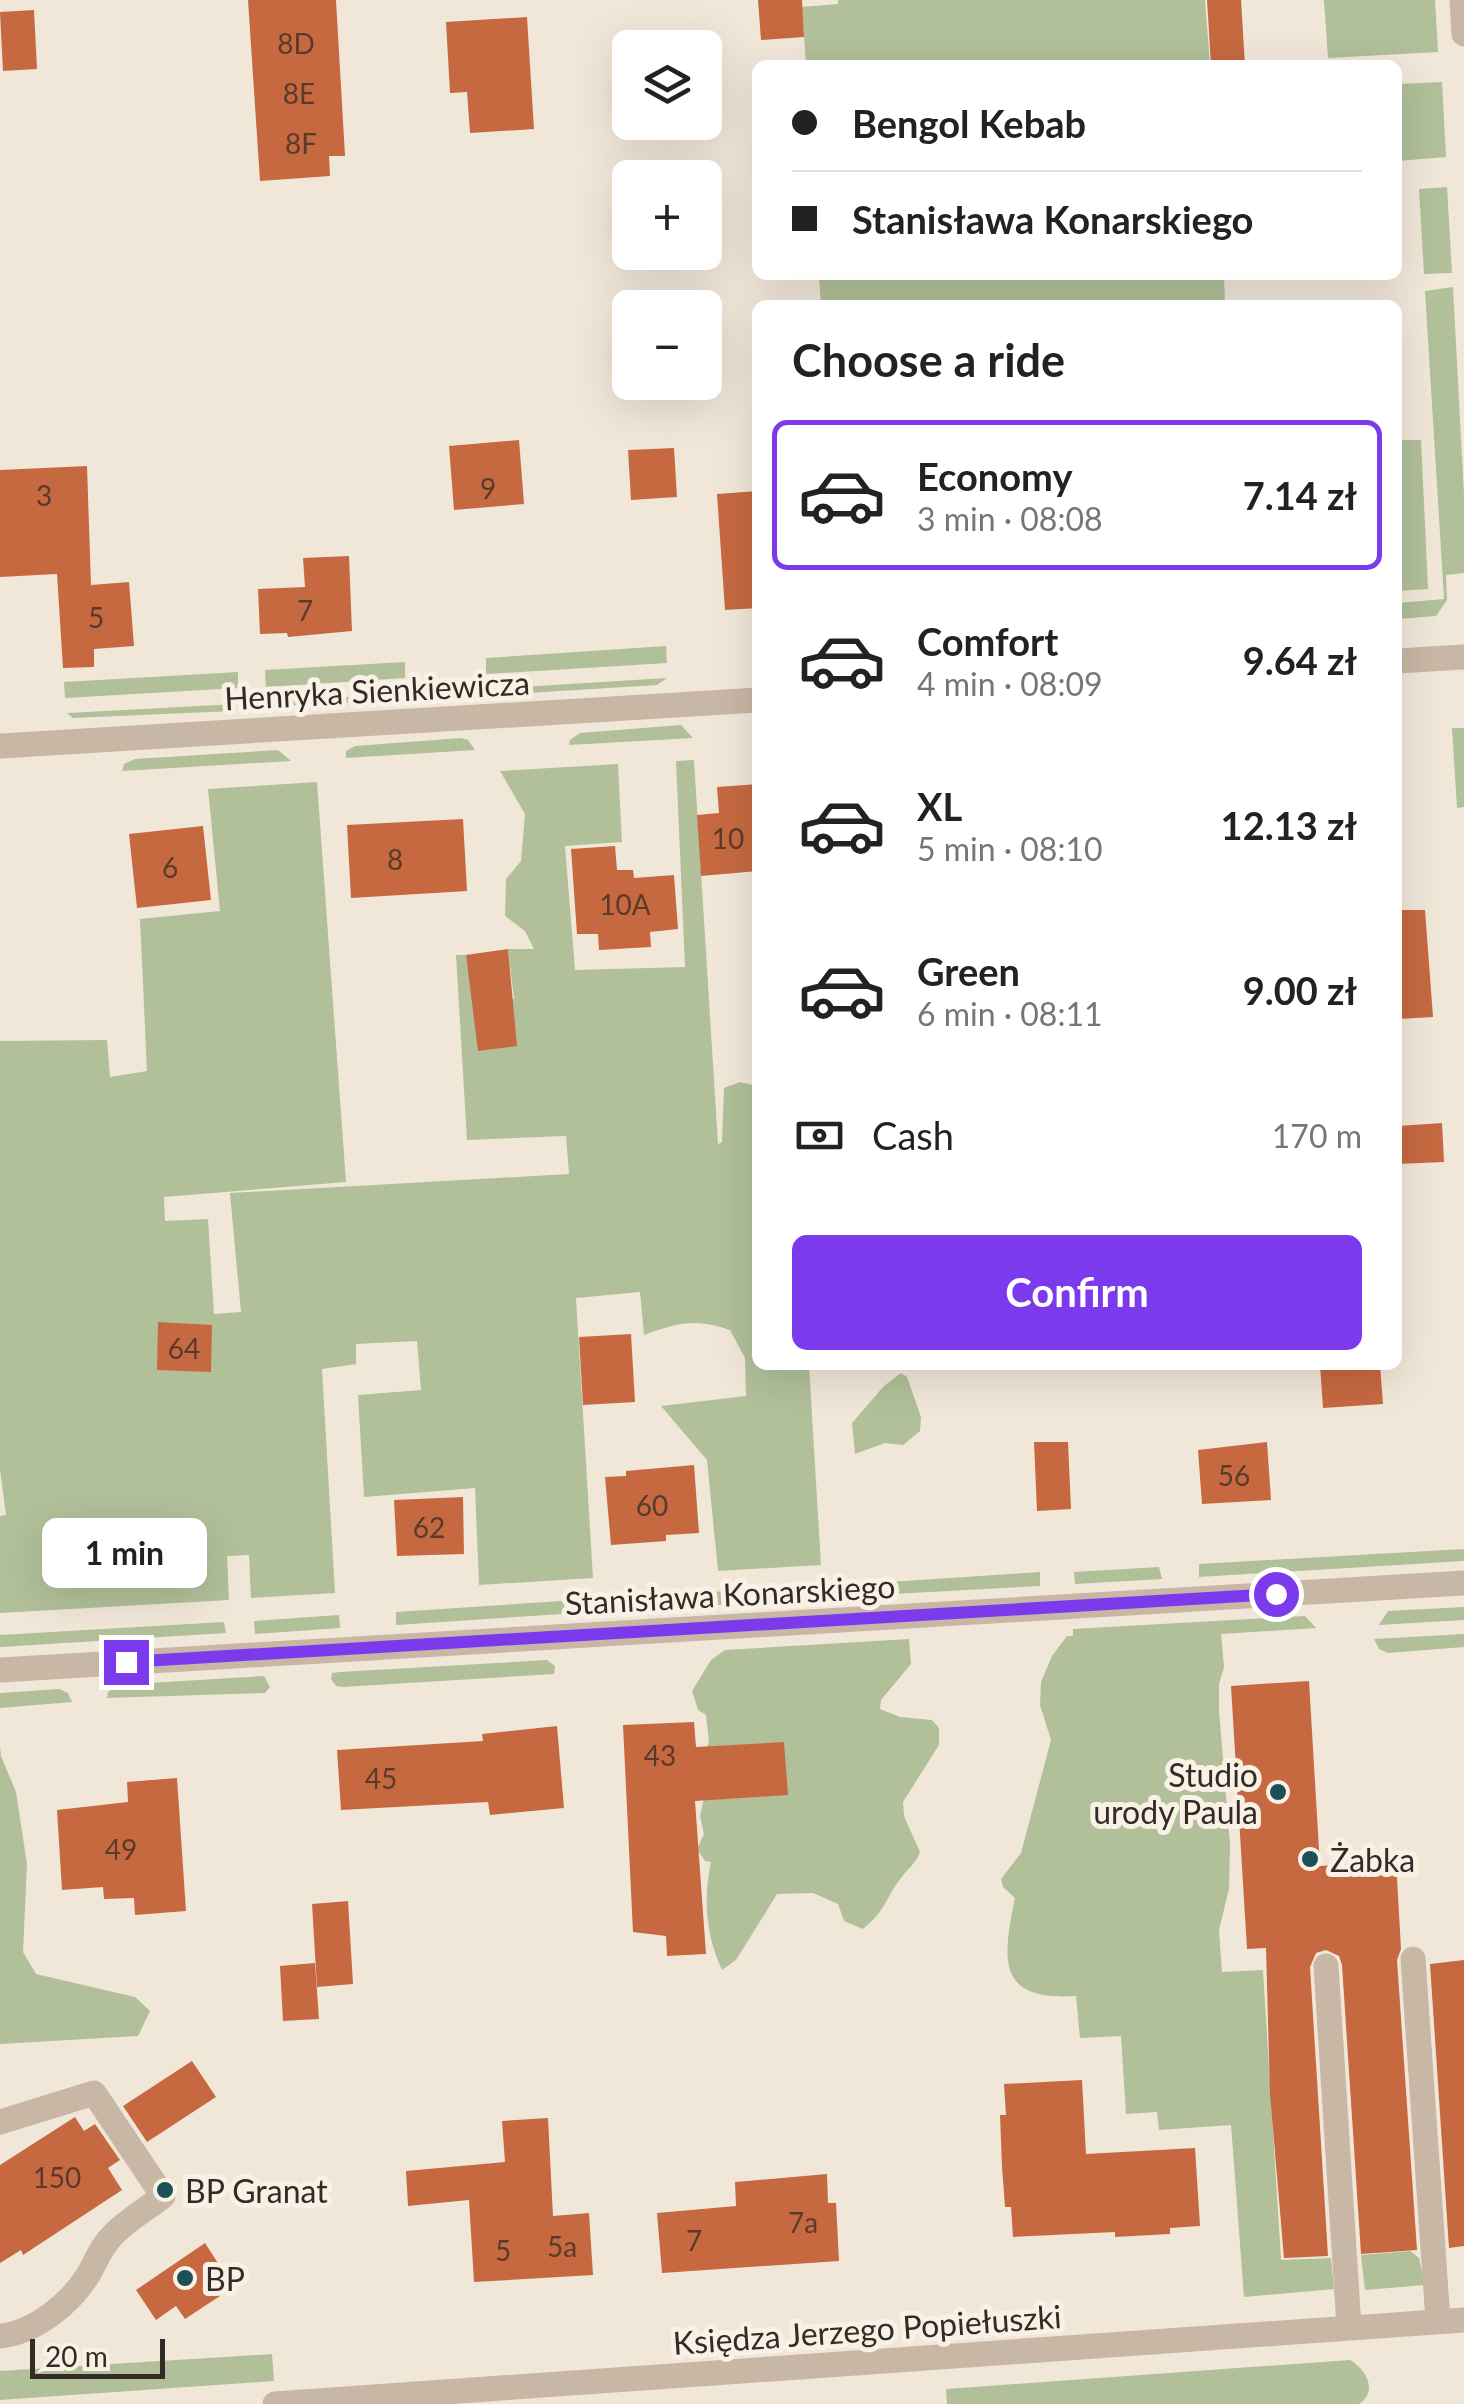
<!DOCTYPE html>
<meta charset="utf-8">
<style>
:root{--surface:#fff;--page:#f2f2f2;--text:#222;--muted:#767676;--line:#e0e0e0;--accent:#7c3aed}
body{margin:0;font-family:Lato,sans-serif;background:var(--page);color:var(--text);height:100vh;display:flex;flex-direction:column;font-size:38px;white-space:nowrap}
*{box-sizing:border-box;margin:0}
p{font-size:32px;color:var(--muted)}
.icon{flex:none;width:55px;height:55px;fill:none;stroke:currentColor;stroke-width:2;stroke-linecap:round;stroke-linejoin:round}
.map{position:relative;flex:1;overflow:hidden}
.side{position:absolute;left:752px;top:300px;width:650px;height:1070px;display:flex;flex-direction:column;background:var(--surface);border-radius:15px;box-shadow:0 10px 40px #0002}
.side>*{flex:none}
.hud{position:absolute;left:752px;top:60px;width:650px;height:220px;border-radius:15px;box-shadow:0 10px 40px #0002;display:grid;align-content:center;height:220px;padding:0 40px;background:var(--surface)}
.buttons{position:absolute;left:612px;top:30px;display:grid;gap:20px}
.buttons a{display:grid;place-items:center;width:110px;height:110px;border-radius:15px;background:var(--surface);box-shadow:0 10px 40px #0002;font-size:50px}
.scale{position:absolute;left:30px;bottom:25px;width:135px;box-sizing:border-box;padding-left:10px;border:5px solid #352b26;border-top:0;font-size:28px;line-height:35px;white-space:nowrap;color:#352b26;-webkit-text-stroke:8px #f9f1e5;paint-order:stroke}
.end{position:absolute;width:45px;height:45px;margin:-22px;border:12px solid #7c3aed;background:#fff;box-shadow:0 0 0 5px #fff}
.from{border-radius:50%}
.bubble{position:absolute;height:70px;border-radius:15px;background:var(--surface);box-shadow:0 10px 40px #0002;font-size:32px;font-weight:700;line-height:70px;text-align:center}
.hud b{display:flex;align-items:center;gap:35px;height:95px;font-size:38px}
.hud b+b{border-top:2px solid var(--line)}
.hud i{width:25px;height:25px;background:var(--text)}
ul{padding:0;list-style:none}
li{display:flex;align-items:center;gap:30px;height:150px;margin:0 20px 15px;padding:0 20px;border:5px solid transparent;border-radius:15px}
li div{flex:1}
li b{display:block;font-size:38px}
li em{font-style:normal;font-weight:700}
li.current{border-color:var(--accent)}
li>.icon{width:90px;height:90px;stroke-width:1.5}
h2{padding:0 40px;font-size:45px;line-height:120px}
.pay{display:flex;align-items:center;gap:25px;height:110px;padding:0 40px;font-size:38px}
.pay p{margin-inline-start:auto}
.button{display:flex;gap:20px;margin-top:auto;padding:20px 40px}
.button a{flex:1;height:115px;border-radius:15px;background:var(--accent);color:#fff;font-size:40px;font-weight:700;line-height:115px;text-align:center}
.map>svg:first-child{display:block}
</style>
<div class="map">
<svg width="1464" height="2404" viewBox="0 0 1464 2404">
<rect width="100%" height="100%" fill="#f1e7d9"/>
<g fill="#b1c099">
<polygon points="838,0 1205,0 1210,65 806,65 802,7 838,4"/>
<polygon points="1324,0 1435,0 1438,52 1328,58"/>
<polygon points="1442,82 1446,157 1398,161 1398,84"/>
<polygon points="1447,187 1452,273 1424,274 1419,189"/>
<polygon points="819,275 1224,275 1225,305 821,305"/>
<polygon points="1453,287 1464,494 1464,573 1446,575 1447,600 1436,616 1398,619 1398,603 1444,599 1425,291"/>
<polygon points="1398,440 1421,440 1428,589 1398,591"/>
<polygon points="666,646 667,663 486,674 486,658"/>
<polygon points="405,662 405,678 266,687 265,670"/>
<polygon points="238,672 238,688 65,698 64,682"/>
<polygon points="667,678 657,685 494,695 489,689"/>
<polygon points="408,694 403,700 276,706 272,701"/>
<polygon points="237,704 233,711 73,718 67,713"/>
<polygon points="681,725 693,738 569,745 570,740 580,733"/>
<polygon points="1452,728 1464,728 1464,807 1457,808"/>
<polygon points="461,738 468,740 475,750 346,758 346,751 355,746"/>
<polygon points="278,750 291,761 122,771 124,764 135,759"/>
<path d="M694 760 718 1144 722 1142 724 1088 740 1082 753 1085 758 1092V1365H809L821 1565 718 1571 707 1460 661 1406 746 1396 745 1358 730 1330C693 1318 679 1323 644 1335L640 1292 576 1298 593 1578 479 1585 475 1488 364 1497 358 1395 421 1390 417 1341 356 1344V1364L322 1369 335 1593 251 1598 249 1555 227 1556 229 1600 0 1613V1516L6 1515 0 1469V1041L107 1040 110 1077 147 1071 140 919 220 911 208 789 317 782 346 1182 164 1197 165 1221 208 1219 214 1314 241 1312 230 1193 569 1174 566 1136 467 1140 456 955H466L473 1004 514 999 508 949H534L525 931 505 916 506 879 521 861 525 814 500 771 618 764 622 842 565 846 575 970 685 967 676 761Z"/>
<polygon points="901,1373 907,1377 921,1417 920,1431 903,1445 885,1443 855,1454 852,1423 884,1386"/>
<polygon points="1464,1549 1464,1561 1199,1577 1199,1564"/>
<polygon points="1159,1567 1162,1579 1075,1584 1074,1572"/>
<polygon points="1040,1572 1040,1586 856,1596 858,1584"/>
<polygon points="816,1585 816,1599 620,1611 621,1598"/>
<polygon points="591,1599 593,1612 396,1625 396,1612"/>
<polygon points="1464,1607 1464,1620 1379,1625 1388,1611"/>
<polygon points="339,1615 340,1628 255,1634 254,1621"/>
<path d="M1305 1616 1316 1628 1221 1634 1224 1667 1219 1684V1710L1230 1844 1229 1889 1219 1930 1222 1972 1263 1970 1281 2260 1331 2258 1334 2289 1244 2297 1231 2125 1159 2130 1157 2112 1126 2114 1121 2036 1080 2038 1076 1996C997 2001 1002 1961 1015 1898L1003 1887 1001 1879 1021 1853 1051 1740 1040 1705 1041 1682 1052 1656 1067 1636H1073V1629Z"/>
<polygon points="224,1622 226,1633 0,1647 0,1635"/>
<polygon points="1464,1634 1464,1647 1388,1653 1379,1649 1374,1639"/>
<path d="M909 1639 911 1664 881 1700 880 1709 900 1717 932 1720 939 1728V1745L903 1802 904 1816 920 1852C915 1865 908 1868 901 1878 884 1900 888 1908 863 1929L844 1921 838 1904 813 1893 777 1894 736 1960 722 1970C706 1935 703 1900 711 1862L705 1861 697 1849 704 1834 700 1816 704 1798V1754L709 1742 706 1715 698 1710 692 1691 711 1660 725 1650Z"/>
<polygon points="547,1660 555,1666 554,1674 343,1687 336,1686 331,1679 332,1673 340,1672"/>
<polygon points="264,1676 270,1687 265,1693 107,1698 108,1692 117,1685"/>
<polygon points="59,1689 68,1693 72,1702 0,1708 0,1693"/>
<polygon points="0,1745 1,1756 16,1792 27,1864 23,1952 36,1974 135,1997 150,2011 138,2036 0,2044"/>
<polygon points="1410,2251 1419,2258 1425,2285 1365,2290 1361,2255"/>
<polygon points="272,2354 274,2381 0,2400 0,2371"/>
<path d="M1350 2360C1367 2370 1378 2392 1359 2404H947L946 2389Z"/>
</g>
<g fill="#c66941">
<polygon points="248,0 336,0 345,156 329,156 330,176 260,181"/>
<polygon points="758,0 802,0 804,37 761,40"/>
<polygon points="1207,0 1241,0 1245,65 1211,65"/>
<polygon points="34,10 37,69 3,71 0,12"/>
<polygon points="527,17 534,129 470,133 467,92 450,93 446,22"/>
<polygon points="519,440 524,504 454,510 449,446"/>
<polygon points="674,448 677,497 631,500 628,450"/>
<polygon points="87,466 91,585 129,582 134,646 94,649 94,667 63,668 57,574 0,577 0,470"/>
<polygon points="758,491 758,608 725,610 717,494"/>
<polygon points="349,556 352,631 288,637 287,633 260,634 258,589 305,587 303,558"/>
<polygon points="758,784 758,871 701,876 697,815 719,813 717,787"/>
<polygon points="463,819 467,891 351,898 347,825"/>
<polygon points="203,826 211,900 137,908 129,834"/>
<polygon points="615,846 617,870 633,870 634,878 674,875 678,929 650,932 651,947 599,950 598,934 577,934 571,849"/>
<polygon points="1398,910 1425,910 1433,1017 1398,1019"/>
<polygon points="508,949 517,1046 478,1051 466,955"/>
<polygon points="1442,1123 1444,1162 1398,1164 1398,1126"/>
<polygon points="158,1322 212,1325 211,1372 157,1370"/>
<polygon points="631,1334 635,1402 583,1405 579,1337"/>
<polygon points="1320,1365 1380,1365 1383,1404 1323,1408"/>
<polygon points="1034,1442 1068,1442 1071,1509 1037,1511"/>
<polygon points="1267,1442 1271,1500 1202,1504 1198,1450"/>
<polygon points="694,1465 699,1533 666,1535 666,1541 611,1545 605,1477 626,1476 626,1471"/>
<polygon points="463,1497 464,1554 397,1556 394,1500"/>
<polygon points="1309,1681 1320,1866 1396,1861 1401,1949 1397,1960 1417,2250 1361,2254 1342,1965 1339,1956 1326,1950 1316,1953 1310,1967 1328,2256 1284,2258 1270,2094 1266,1948 1247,1949 1231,1686"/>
<polygon points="694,1722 696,1747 784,1742 788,1795 695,1801 706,1954 667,1956 666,1936 633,1932 623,1725"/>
<polygon points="557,1726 564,1808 490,1815 488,1802 341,1810 337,1750 483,1741 482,1734"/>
<polygon points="177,1778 186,1911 135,1915 134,1898 104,1899 103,1887 62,1890 57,1810 128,1802 127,1782"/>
<polygon points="348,1901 353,1984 317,1987 312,1904"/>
<polygon points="1464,1960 1464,2246 1449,2248 1430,1964"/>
<polygon points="315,1963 319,2019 283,2021 280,1966"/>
<polygon points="192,2061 216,2097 147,2142 123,2106"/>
<polygon points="1082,2080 1086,2154 1195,2148 1200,2226 1170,2228 1170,2234 1115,2237 1115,2232 1013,2237 1011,2207 1005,2207 1002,2167 1000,2115 1006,2115 1004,2084"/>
<polygon points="75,2117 84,2131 95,2124 120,2160 108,2168 122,2190 23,2255 21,2250 0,2263 0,2165"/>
<polygon points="548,2118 553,2216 589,2213 593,2275 474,2282 469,2200 408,2206 406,2171 505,2162 502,2121"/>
<polygon points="827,2174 828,2203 836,2203 839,2261 662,2273 657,2213 736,2206 735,2182"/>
<polygon points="205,2243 225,2274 211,2283 220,2296 185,2319 176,2306 156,2320 136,2290"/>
</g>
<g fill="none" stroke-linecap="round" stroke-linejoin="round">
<g stroke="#c9b7a5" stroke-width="25">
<polyline points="1413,1959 1438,2321"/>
<polyline points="1326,1966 1349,2327"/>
<path d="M0 2122 94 2093 163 2196C147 2209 127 2220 113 2235 100 2248 97 2260 88 2275 70 2304 34 2333 0 2336"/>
</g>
<g stroke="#c9b7a5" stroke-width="25">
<polyline points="1462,0 1464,34"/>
<polyline points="1398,661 1464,657"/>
<polyline points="0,746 758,700"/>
<polyline points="0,1670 1464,1583"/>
<polyline points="275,2404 1464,2320"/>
</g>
</g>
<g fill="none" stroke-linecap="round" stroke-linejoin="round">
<polyline stroke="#7c3aed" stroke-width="12" points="126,1662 1276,1594"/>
</g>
<g fill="#1c4f56" stroke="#f9f1e5" stroke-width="4">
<circle cx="1278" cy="1792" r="10"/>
<circle cx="1310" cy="1859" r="10"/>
<circle cx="165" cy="2190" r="10"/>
<circle cx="185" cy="2278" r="10"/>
</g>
<g text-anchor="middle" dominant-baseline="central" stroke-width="10" stroke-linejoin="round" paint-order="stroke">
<g font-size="28" fill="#593a2d">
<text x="296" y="43">8D</text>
<text x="299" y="93">8E</text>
<text x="301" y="143">8F</text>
<text x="488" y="488">9</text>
<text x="44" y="495">3</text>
<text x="305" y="610">7</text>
<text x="96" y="617">5</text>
<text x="728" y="838">10</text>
<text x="395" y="859">8</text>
<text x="170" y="867">6</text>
<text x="625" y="904">10A</text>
<text x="184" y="1348">64</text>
<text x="1234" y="1475">56</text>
<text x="652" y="1505">60</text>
<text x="429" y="1527">62</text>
<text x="660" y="1755">43</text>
<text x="381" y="1778">45</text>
<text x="121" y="1849">49</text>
<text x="57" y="2177">150</text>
<text x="803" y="2222">7a</text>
<text x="694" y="2240">7</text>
<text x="562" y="2246">5a</text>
<text x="503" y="2250">5</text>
</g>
<g font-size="32" fill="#352b26" stroke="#f9f1e5">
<text transform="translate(377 690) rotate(-3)">Henryka Sienkiewicza</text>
<text transform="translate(730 1594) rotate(-3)">Stanisława Konarskiego</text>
<text transform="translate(867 2329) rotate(-4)">Księdza Jerzego Popiełuszki</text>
</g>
<g font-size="32" fill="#352b26" stroke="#f9f1e5" text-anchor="start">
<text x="1258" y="1774" text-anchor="end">Studio<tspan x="1258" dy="37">urody Paula</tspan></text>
<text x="1330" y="1859">Żabka</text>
<text x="185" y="2190">BP Granat</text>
<text x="205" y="2278">BP</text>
</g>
</g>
</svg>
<div class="buttons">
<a><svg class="icon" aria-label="layers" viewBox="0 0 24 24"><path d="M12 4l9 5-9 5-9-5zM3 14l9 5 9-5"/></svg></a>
<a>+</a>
<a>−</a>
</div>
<div class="scale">20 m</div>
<i class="end from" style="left:1276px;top:1594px"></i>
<i class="end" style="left:126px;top:1662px"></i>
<div class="bubble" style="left:42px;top:1518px;width:165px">1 min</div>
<div class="hud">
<b><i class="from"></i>Bengol Kebab</b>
<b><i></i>Stanisława Konarskiego</b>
</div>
<section class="side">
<h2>Choose a ride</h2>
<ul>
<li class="current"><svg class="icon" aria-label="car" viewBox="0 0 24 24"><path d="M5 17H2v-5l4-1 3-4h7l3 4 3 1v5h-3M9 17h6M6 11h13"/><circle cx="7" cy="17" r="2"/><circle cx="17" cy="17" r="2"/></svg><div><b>Economy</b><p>3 min · 08:08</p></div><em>7.14 zł</em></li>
<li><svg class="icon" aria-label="car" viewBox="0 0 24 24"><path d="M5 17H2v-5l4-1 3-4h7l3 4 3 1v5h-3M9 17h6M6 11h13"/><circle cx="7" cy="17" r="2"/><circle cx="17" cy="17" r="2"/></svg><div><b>Comfort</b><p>4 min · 08:09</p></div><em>9.64 zł</em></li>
<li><svg class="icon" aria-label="car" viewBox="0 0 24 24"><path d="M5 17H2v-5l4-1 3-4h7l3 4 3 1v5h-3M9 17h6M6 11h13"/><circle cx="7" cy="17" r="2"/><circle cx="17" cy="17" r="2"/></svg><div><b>XL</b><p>5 min · 08:10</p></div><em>12.13 zł</em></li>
<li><svg class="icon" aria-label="car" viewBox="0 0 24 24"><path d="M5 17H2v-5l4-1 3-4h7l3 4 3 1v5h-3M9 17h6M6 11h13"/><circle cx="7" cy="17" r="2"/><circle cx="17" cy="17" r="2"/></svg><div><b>Green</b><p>6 min · 08:11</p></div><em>9.00 zł</em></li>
</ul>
<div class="pay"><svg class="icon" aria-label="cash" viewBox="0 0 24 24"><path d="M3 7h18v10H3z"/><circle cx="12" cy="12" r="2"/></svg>Cash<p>170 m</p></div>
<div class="button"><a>Confirm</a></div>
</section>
</div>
